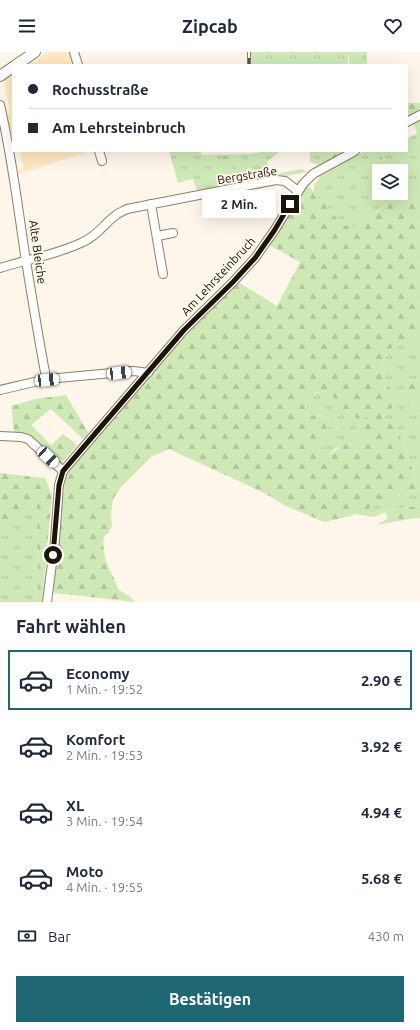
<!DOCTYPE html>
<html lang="de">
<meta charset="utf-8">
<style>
:root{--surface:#fff;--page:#f2f2f3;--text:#1f2937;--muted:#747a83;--line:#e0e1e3;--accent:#1e6773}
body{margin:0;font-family:Ubuntu,sans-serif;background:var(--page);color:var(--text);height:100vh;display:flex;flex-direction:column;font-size:15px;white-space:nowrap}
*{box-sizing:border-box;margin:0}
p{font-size:13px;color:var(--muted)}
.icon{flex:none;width:22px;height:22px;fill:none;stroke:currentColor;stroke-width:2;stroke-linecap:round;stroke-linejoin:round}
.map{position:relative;height:550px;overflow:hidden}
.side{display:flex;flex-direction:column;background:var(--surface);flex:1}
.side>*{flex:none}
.guide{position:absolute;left:12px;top:12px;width:396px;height:88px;border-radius:0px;box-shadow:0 4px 16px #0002;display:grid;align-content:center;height:88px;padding:0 16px;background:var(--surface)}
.controls{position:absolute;left:372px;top:112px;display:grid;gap:8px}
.controls a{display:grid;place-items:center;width:36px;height:36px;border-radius:0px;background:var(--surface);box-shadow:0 4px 16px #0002;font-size:20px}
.end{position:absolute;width:18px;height:18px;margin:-9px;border:5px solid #1c150a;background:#fff;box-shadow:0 0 0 2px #fff}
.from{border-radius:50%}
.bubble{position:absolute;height:28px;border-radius:0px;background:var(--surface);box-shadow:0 4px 16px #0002;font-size:13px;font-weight:700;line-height:28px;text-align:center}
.car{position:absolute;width:12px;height:24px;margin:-12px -6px;border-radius:5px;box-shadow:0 0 3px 1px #0007;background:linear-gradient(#fff 24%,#345 0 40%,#fff 0 76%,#345 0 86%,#fff 0)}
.guide b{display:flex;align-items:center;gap:14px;height:38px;font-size:15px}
.guide b+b{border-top:1px solid var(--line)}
.guide i{width:10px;height:10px;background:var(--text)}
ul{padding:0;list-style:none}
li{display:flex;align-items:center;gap:12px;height:60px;margin:0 8px 6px;padding:0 8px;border:2px solid transparent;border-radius:0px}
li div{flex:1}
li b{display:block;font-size:15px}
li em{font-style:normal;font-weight:700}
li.selected{border-color:var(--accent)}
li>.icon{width:36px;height:36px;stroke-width:1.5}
h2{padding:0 16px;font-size:18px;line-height:48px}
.pay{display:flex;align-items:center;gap:10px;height:44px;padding:0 16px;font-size:15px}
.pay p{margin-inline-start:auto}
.cta{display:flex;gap:8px;margin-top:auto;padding:8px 16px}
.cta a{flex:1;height:46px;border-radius:0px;background:var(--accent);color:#fff;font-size:16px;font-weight:700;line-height:46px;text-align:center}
header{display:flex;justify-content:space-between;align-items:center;height:52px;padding:0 16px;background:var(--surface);font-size:18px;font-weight:700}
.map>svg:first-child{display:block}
</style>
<header><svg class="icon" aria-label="menu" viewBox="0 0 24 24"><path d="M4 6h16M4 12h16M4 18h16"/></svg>Zipcab<svg class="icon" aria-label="heart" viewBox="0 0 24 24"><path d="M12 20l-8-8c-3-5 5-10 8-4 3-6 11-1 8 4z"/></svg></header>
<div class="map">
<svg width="420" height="550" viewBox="0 0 420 550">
<defs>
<pattern id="grass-tufts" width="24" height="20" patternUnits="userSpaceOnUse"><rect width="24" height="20" fill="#cfe9b6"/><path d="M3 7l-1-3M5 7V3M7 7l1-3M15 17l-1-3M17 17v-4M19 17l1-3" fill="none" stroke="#b1c79b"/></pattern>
<pattern id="forest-firs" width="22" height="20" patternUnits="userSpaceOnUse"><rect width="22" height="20" fill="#cfe9b6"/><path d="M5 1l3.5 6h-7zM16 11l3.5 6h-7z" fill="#b1c79b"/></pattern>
</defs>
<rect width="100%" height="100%" fill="#fef6ea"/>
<g fill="#ffe8c2">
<polygon points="49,0 73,0 76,13 25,13 29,11 37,8"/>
<polygon points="13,21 13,91 6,65 10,59 4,28"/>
<polygon points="20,99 90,99 18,122 18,118 24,117"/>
</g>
<g fill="url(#grass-tufts)">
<polygon points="251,0 349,0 348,9 347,13 251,13"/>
<polygon points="349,0 367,0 367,13 349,12"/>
<polygon points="420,67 420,128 418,129 419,138 408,141 401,115 388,113 381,102 379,141 382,141 383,154 362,172 355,176 342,172 314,140 314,133 321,124 364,99 407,99 407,87 417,81 413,71"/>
<polygon points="169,99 201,99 201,102 204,103 251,102 268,99 284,99 279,100 267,110 270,123 301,117 306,119 307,120 198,141 193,127 178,131"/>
<polygon points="310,99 338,99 323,108 315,110 315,112 310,110"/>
<polygon points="420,284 420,326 409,328 415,361 420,362 420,430 415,424 394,368 384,367 383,363 391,357 399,346 386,331 382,310 392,295"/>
<path d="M324 339 334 347H341L343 357 358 367 370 364V368C365 374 364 384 359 388 353 394 343 392 337 396 332 398 332 402 326 403L320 392 325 377 329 374 336 375 341 382 345 377C337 362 321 364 306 363L307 346 316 341Z"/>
<polygon points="420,437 420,454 392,457 374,465 355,462 404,441"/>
<polygon points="37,452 38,550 0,550 0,472"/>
</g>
<g fill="url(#forest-firs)" fill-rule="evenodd">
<polygon points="407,51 420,51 420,58 407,65"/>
<polygon points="338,99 347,99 321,113 315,112 316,108 323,108"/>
<path d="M381 102 388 113 395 111 399 112 400 115H401L408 141 419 138 418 129 420 128V284L392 295 382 310 386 331 399 346 391 357 383 363 384 367 394 368 415 424 420 430V437L404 441 351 464 324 470 286 454 266 442 169 397 151 405 121 435 113 447 111 462 112 474 109 480 104 485 103 492 106 509 119 538 129 544 135 550 54 541 52 530 66 421 186 280 238 230 277 254 300 210 269 193 301 139 307 132 342 172 355 176 362 172 361 161 370 157 376 161 383 154 382 141H401V119H379V109ZM324 339 335 347H341L343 357 358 367 370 364V368L366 372 359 388 350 393 345 391C339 395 333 402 327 403L320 392 325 377 329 374 336 375 341 382 345 377C337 362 321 364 306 363L307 346 315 341Z"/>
<polygon points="223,104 234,104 236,106 232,111 233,116 231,118 227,118"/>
<polygon points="420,326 420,362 415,361 414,351 408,343 409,328"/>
<polygon points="66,343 89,382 83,387 51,357 31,373 51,393 63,382 77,393 60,413 29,385 14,380 11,354 35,347"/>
<polygon points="0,421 45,426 52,443 42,550 38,550 37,452 0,472"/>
<polygon points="420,454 420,466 410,467 377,473 388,466 385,461 392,457"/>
</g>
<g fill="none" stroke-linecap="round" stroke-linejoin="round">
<defs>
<g id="minor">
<polyline points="74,0 78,13"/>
<path d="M0 53C12 104 18 157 26 209 32 246 38 283 45 320"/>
<polyline points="407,70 420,63"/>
<polyline points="99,99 102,109"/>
<polyline points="151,152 163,222"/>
<polyline points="157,184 173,181"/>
<path d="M0 216C28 207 56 203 83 190 97 184 105 171 116 163 120 160 124 159 127 157L276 128 285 129 298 139"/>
<polyline points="0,338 47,327 134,319 148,321"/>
<polyline points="0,384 21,385 28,387 63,419"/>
<polyline points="47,550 55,488 59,433 63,419 184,278 233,230 255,206 274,179 303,132 313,122 355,99"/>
</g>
<g id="tertiary">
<polyline points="16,13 35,0"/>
<polyline points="0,24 13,15"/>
</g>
</defs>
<use href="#minor" stroke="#907f63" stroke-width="10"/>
<use href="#tertiary" stroke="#907f63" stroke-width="12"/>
<use href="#minor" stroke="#fff" stroke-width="8"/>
<use href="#tertiary" stroke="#fff" stroke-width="10"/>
<defs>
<polyline id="rail" points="249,0 249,13"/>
</defs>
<use href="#rail" stroke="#5c5549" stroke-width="3.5"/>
<use href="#rail" stroke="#fef6ea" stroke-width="2" stroke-dasharray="6" stroke-linecap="butt"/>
</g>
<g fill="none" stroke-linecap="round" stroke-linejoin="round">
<polyline stroke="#1c150a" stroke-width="5" points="53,503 59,433 63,419 184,278 233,230 255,206 274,179 290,152"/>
</g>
<g text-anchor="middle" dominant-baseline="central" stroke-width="4" stroke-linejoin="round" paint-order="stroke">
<g font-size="12" fill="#1c150a" stroke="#fef6ea">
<text transform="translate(247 123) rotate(-9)">Bergstraße</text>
<text transform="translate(38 200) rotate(82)">Alte Bleiche</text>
<text transform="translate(218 224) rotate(-47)">Am Lehrsteinbruch</text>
</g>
</g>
</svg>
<div class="controls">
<a><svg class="icon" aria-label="layers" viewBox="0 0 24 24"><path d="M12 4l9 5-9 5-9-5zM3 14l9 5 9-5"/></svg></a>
</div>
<i class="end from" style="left:53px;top:503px"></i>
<i class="end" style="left:290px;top:152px"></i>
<div class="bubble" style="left:202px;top:138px;width:74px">2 Min.</div>
<i class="car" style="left:119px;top:321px;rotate:84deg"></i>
<i class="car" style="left:47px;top:328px;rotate:84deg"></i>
<i class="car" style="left:48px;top:405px;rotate:133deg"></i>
<div class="guide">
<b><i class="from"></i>Rochusstraße</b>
<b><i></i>Am Lehrsteinbruch</b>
</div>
</div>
<section class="side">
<h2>Fahrt wählen</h2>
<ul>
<li class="selected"><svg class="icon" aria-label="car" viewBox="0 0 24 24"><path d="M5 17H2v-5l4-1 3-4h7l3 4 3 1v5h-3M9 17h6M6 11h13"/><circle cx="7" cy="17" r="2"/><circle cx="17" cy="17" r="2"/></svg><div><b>Economy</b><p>1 Min. · 19:52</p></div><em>2.90 €</em></li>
<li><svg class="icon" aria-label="car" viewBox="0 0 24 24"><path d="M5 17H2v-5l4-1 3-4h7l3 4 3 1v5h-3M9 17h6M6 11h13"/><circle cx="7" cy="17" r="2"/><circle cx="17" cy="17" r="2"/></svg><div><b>Komfort</b><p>2 Min. · 19:53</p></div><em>3.92 €</em></li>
<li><svg class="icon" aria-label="car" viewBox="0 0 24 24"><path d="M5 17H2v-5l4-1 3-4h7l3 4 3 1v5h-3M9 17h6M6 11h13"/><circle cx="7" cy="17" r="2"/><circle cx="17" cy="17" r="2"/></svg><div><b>XL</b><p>3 Min. · 19:54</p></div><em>4.94 €</em></li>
<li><svg class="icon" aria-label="car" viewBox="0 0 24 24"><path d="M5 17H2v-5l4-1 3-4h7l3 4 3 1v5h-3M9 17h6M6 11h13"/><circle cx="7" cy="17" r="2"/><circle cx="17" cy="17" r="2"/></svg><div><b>Moto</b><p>4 Min. · 19:55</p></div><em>5.68 €</em></li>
</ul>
<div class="pay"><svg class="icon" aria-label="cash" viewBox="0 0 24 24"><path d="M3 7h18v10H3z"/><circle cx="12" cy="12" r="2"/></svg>Bar<p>430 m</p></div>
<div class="cta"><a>Bestätigen</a></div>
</section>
